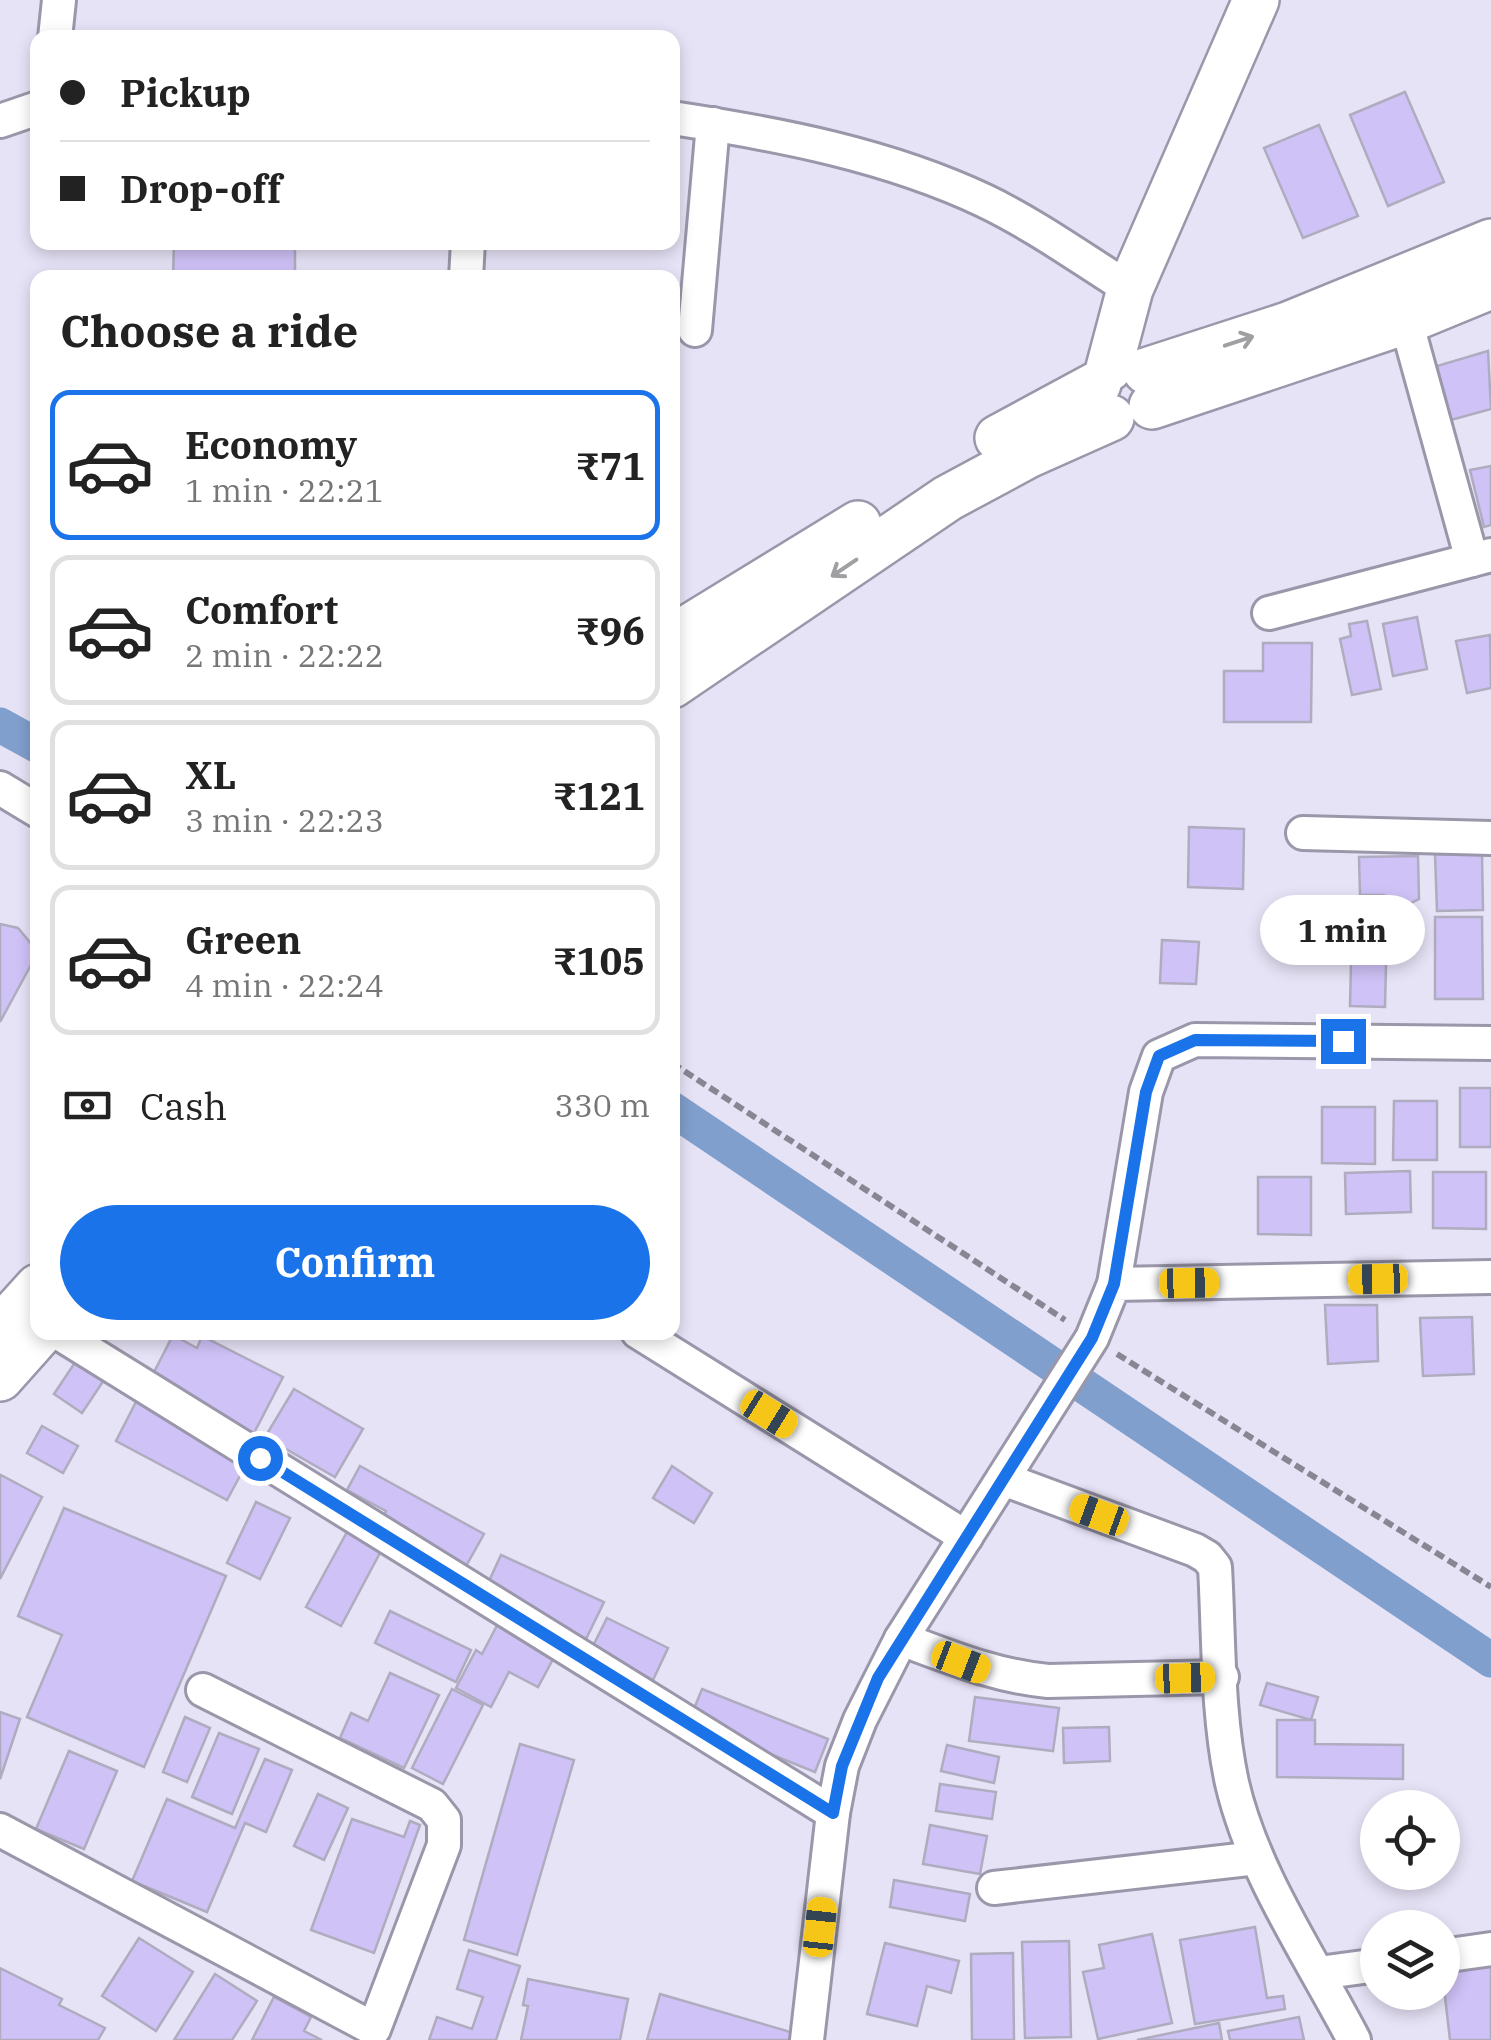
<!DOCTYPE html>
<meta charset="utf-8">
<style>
:root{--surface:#fff;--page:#f6f6f6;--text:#222;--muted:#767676;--line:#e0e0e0;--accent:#1a73e8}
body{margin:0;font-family:"IBM Plex Serif",serif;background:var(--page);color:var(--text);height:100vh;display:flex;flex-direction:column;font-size:38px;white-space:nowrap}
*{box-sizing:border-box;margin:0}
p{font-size:32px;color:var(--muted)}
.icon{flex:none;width:55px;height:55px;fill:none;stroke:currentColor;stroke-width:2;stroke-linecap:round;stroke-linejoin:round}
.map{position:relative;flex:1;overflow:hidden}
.details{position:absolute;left:30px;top:270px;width:650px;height:1070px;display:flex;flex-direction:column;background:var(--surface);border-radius:20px;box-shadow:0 5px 15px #0003}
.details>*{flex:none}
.banner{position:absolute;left:30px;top:30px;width:650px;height:220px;border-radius:20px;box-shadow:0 5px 15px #0003;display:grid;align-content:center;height:220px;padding:0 30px;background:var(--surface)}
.fabs{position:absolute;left:1360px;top:1790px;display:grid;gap:20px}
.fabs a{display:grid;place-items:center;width:100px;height:100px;border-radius:50%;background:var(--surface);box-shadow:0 5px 15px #0003;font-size:50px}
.end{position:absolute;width:45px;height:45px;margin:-22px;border:12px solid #1a73e8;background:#fff;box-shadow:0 0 0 5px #fff}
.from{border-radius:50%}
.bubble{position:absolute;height:70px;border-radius:35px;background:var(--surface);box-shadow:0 5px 15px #0003;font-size:32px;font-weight:800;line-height:70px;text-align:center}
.car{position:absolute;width:30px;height:60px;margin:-30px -15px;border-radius:12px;box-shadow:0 0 8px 2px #0007;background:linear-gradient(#f5c518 24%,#345 0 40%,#f5c518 0 76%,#345 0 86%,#f5c518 0)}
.banner b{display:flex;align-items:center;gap:35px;height:95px;font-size:38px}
.banner b+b{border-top:2px solid var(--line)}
.banner i{width:25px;height:25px;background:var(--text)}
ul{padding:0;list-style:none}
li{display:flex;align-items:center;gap:30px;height:150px;margin:0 20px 15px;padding:0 10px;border:5px solid var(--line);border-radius:20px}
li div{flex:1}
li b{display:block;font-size:38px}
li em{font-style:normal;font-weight:800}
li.on{border-color:var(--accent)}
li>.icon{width:90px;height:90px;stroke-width:1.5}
h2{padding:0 30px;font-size:45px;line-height:120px}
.pay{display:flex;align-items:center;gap:25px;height:110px;padding:0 30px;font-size:38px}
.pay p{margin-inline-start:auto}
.cta{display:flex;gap:20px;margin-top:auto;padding:20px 30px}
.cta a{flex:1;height:115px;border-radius:60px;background:var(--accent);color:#fff;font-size:40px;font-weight:800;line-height:115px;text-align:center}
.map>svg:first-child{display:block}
</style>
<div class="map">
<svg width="1491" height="2040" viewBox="0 0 1491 2040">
<rect width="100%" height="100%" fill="#e7e3f7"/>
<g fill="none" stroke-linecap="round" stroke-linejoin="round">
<g stroke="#819fcc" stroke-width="35">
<polyline points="0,725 38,746"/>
<polyline points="672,1109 1491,1660"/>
</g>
</g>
<g fill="#cfc2f7" stroke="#b0acbf" stroke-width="2.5">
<polygon points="1405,92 1444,182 1388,206 1350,115"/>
<polygon points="1319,125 1358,216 1303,238 1264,148"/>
<polygon points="174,242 295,242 295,278 173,278"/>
<polygon points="1488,351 1491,409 1451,420 1437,366"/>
<polygon points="1491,466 1491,525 1484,527 1470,470"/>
<polygon points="1417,617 1427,669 1393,676 1383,624"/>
<polygon points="1367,621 1381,689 1352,695 1340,639 1351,636 1349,624"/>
<polygon points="1490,635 1491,688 1467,693 1456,641"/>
<polygon points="1263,643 1312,643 1311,722 1224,722 1224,671 1263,671"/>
<polygon points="1189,827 1244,829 1243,889 1188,887"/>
<polygon points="1435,854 1482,854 1483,910 1437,911"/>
<polygon points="1418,856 1419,899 1397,910 1384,910 1384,895 1360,895 1359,857"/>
<polygon points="1435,917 1482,917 1483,999 1435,999"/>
<polygon points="1352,920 1387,921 1385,1007 1350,1006"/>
<polygon points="0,924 18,928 38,952 0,1022"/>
<polygon points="1162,940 1199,942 1196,984 1160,983"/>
<rect x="1460" y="1088" width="31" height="59"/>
<polygon points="1394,1101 1437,1101 1437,1160 1393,1160"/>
<polygon points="1322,1107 1375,1107 1375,1164 1322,1163"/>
<polygon points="1410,1171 1411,1212 1346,1214 1345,1173"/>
<polygon points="1433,1172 1486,1172 1486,1229 1433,1228"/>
<polygon points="1258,1177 1311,1177 1311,1235 1258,1234"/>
<polygon points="1325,1305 1377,1305 1378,1361 1328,1364"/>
<polygon points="1472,1317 1474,1374 1423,1376 1420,1318"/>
<polygon points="173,1335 197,1348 202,1336 283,1377 253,1435 149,1382"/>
<polygon points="76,1361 104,1380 82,1413 54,1394"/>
<polygon points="294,1389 363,1429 335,1477 265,1437"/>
<polygon points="138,1398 250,1457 227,1500 116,1441"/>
<polygon points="42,1426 78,1446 63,1473 27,1453"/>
<polygon points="360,1466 484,1534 466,1566 382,1521 386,1511 347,1490"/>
<polygon points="672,1466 712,1493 694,1523 653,1498"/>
<polygon points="1,1475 42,1497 0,1579 0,1478"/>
<polygon points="256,1502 290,1518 260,1579 227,1563"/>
<polygon points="64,1508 226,1576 144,1767 27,1717 62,1635 18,1616"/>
<polygon points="347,1532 381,1551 341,1626 306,1607"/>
<polygon points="501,1555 604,1602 586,1639 484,1592"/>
<polygon points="390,1611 471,1650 456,1682 375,1643"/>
<polygon points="501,1618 559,1648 538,1687 509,1672 491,1707 456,1688 476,1650 482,1654"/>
<polygon points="607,1618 668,1648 653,1680 591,1650"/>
<polygon points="390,1673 439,1695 404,1768 340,1738 351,1713 368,1721"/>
<polygon points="1267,1683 1318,1697 1311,1720 1260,1705"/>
<polygon points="452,1689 483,1705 443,1784 412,1768"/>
<polygon points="702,1689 828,1739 815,1772 689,1721"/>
<polygon points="975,1697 1059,1708 1053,1751 969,1741"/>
<polygon points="0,1712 20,1719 0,1779"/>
<polygon points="185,1717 210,1728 187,1782 163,1772"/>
<polygon points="1277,1720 1315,1720 1315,1744 1403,1745 1403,1779 1277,1777"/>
<polygon points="1109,1727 1110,1761 1064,1763 1063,1728"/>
<polygon points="219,1733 259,1749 232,1814 192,1797"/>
<polygon points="520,1744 574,1760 517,1955 464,1940"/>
<polygon points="947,1745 999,1757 994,1783 941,1771"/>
<polygon points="69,1751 117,1771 84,1849 36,1829"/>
<polygon points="265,1759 292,1770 266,1832 245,1823 207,1912 132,1881 167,1799 235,1828"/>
<polygon points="940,1784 996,1792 992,1819 936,1811"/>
<polygon points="318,1794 348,1808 324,1860 294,1846"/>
<polygon points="352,1819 404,1837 410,1821 420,1825 374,1953 311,1930"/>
<polygon points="930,1825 987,1836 980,1874 923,1864"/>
<polygon points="894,1880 970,1894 965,1921 890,1907"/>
<polygon points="1255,1927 1267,1998 1283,1996 1285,2009 1195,2024 1180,1940"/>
<polygon points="1152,1934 1172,2023 1098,2039 1083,1972 1104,1968 1099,1945"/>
<polygon points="139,1938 193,1972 156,2031 102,1996"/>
<polygon points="1069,1941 1071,2037 1025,2038 1022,1942"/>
<polygon points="885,1943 959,1961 951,1993 927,1986 917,2026 867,2014"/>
<polygon points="469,1950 520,1966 496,2040 429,2040 437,2017 472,2029 483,1997 457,1989"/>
<polygon points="1013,1953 1014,2040 972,2040 971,1954"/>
<polygon points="1491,1963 1491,2040 1450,2040 1442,1971"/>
<polygon points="0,1968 62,1999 59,2005 105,2028 98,2040 0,2040"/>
<polygon points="215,1974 257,2001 232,2040 174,2040"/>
<polygon points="528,1979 628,1999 620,2040 521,2040 528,2006 523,2005"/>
<polygon points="660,1994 794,2033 792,2040 647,2040"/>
<polygon points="274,1997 311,2017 304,2031 322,2040 252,2040"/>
<polygon points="1299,2017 1304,2040 1230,2040 1228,2031"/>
<polygon points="1219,2023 1222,2040 1137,2040"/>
</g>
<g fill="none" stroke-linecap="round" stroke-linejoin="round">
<defs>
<g id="street">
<polyline points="55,38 59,0"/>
<path d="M672 118C778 134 888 155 985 201 1035 225 1082 259 1130 289"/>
<polyline points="0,121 38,108"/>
<polyline points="466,278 468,242"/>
<polyline points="1406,321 1472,560 1491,555"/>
<polyline points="695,330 713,124"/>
<polyline points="1269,613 1472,560"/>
<polyline points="0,788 38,811"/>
<polyline points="1303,833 1491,838"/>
<polyline points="1114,1284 1146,1092 1159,1056 1195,1040 1491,1043"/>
<polyline points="57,1332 833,1813"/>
<polyline points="638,1332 966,1537"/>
<path d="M1003 1479 1195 1550 1207 1557 1215 1567C1219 1638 1217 1714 1232 1783 1253 1874 1311 1957 1354 2040"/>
<path d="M901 1639C950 1657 995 1676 1048 1681L1222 1677"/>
<polyline points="0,1830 374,2029 444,1845 444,1820 432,1805 203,1690"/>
<polyline points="994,1888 1257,1858"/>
<polyline points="1442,1956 1491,1949"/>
<polyline points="1319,1973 1378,1965"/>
<polyline points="807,2040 833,1813 842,1766 860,1720 901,1639 1092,1338 1114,1284 1491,1277"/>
</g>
<g id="secondary">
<polyline points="1109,368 1130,289 1256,0"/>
<polyline points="1146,371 1288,325 1491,242"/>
<polyline points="1152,406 1406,321 1491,286"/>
<polyline points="998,438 1098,384"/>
<polyline points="672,638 858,524"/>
<polyline points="672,685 948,498 1028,455 1111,418"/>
<polyline points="0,1329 38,1287"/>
<polyline points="0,1378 41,1332"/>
</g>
</defs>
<use href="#street" stroke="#9b97aa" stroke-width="38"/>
<use href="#secondary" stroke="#9b97aa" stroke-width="50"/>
<g stroke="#898694" stroke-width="6" stroke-dasharray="10 5" stroke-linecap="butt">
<polyline points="672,1063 1065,1320"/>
<polyline points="1117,1354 1491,1587"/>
</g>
<use href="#street" stroke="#fff" stroke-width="32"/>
<use href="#secondary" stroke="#fff" stroke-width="45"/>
</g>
<defs><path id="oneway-shaft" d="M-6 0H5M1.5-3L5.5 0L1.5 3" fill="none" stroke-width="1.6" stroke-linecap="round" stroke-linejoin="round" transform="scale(2.5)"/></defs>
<g stroke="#a0a0a3">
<use href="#oneway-shaft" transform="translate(1239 341) rotate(-18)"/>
<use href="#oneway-shaft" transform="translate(844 568) rotate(146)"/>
</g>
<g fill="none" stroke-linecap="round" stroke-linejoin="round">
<polyline stroke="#1a73e8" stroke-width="12" points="260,1458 833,1813 842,1766 878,1678 1092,1338 1114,1284 1146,1092 1159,1056 1195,1040 1343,1041"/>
</g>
</svg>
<div class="fabs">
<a><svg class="icon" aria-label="locate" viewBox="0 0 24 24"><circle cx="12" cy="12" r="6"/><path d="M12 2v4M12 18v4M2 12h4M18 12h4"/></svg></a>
<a><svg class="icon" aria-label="layers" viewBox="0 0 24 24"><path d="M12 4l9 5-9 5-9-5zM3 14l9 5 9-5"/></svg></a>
</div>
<i class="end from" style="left:260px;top:1458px"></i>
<i class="end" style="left:1343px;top:1041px"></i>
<div class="bubble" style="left:1260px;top:895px;width:165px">1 min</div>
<i class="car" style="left:1378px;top:1279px;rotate:269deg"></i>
<i class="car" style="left:1189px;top:1283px;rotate:89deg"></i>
<i class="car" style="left:769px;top:1414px;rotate:122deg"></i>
<i class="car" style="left:1099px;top:1515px;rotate:290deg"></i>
<i class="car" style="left:961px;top:1662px;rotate:111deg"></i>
<i class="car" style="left:1185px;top:1678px;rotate:88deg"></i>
<i class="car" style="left:820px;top:1927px;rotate:6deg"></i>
<div class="banner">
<b><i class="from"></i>Pickup</b>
<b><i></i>Drop-off</b>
</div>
<section class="details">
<h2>Choose a ride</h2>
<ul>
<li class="on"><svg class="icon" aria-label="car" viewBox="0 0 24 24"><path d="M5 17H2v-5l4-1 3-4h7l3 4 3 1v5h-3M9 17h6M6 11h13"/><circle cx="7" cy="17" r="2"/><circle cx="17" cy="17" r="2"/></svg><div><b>Economy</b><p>1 min · 22:21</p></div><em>₹71</em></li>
<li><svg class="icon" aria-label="car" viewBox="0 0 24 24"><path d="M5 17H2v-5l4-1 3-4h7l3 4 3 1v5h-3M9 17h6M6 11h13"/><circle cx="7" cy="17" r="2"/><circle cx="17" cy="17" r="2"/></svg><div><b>Comfort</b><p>2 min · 22:22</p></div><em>₹96</em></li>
<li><svg class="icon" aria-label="car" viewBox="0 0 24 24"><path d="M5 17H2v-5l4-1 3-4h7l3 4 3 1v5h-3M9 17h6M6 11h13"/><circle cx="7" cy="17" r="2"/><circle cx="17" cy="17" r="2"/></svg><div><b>XL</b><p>3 min · 22:23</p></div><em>₹121</em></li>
<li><svg class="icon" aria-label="car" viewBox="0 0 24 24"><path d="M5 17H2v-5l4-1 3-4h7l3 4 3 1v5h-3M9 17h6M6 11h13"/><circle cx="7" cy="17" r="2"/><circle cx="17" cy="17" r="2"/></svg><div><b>Green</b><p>4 min · 22:24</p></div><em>₹105</em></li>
</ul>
<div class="pay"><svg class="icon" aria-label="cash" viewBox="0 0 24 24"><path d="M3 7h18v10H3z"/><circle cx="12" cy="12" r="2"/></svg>Cash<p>330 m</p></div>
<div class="cta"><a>Confirm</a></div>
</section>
</div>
